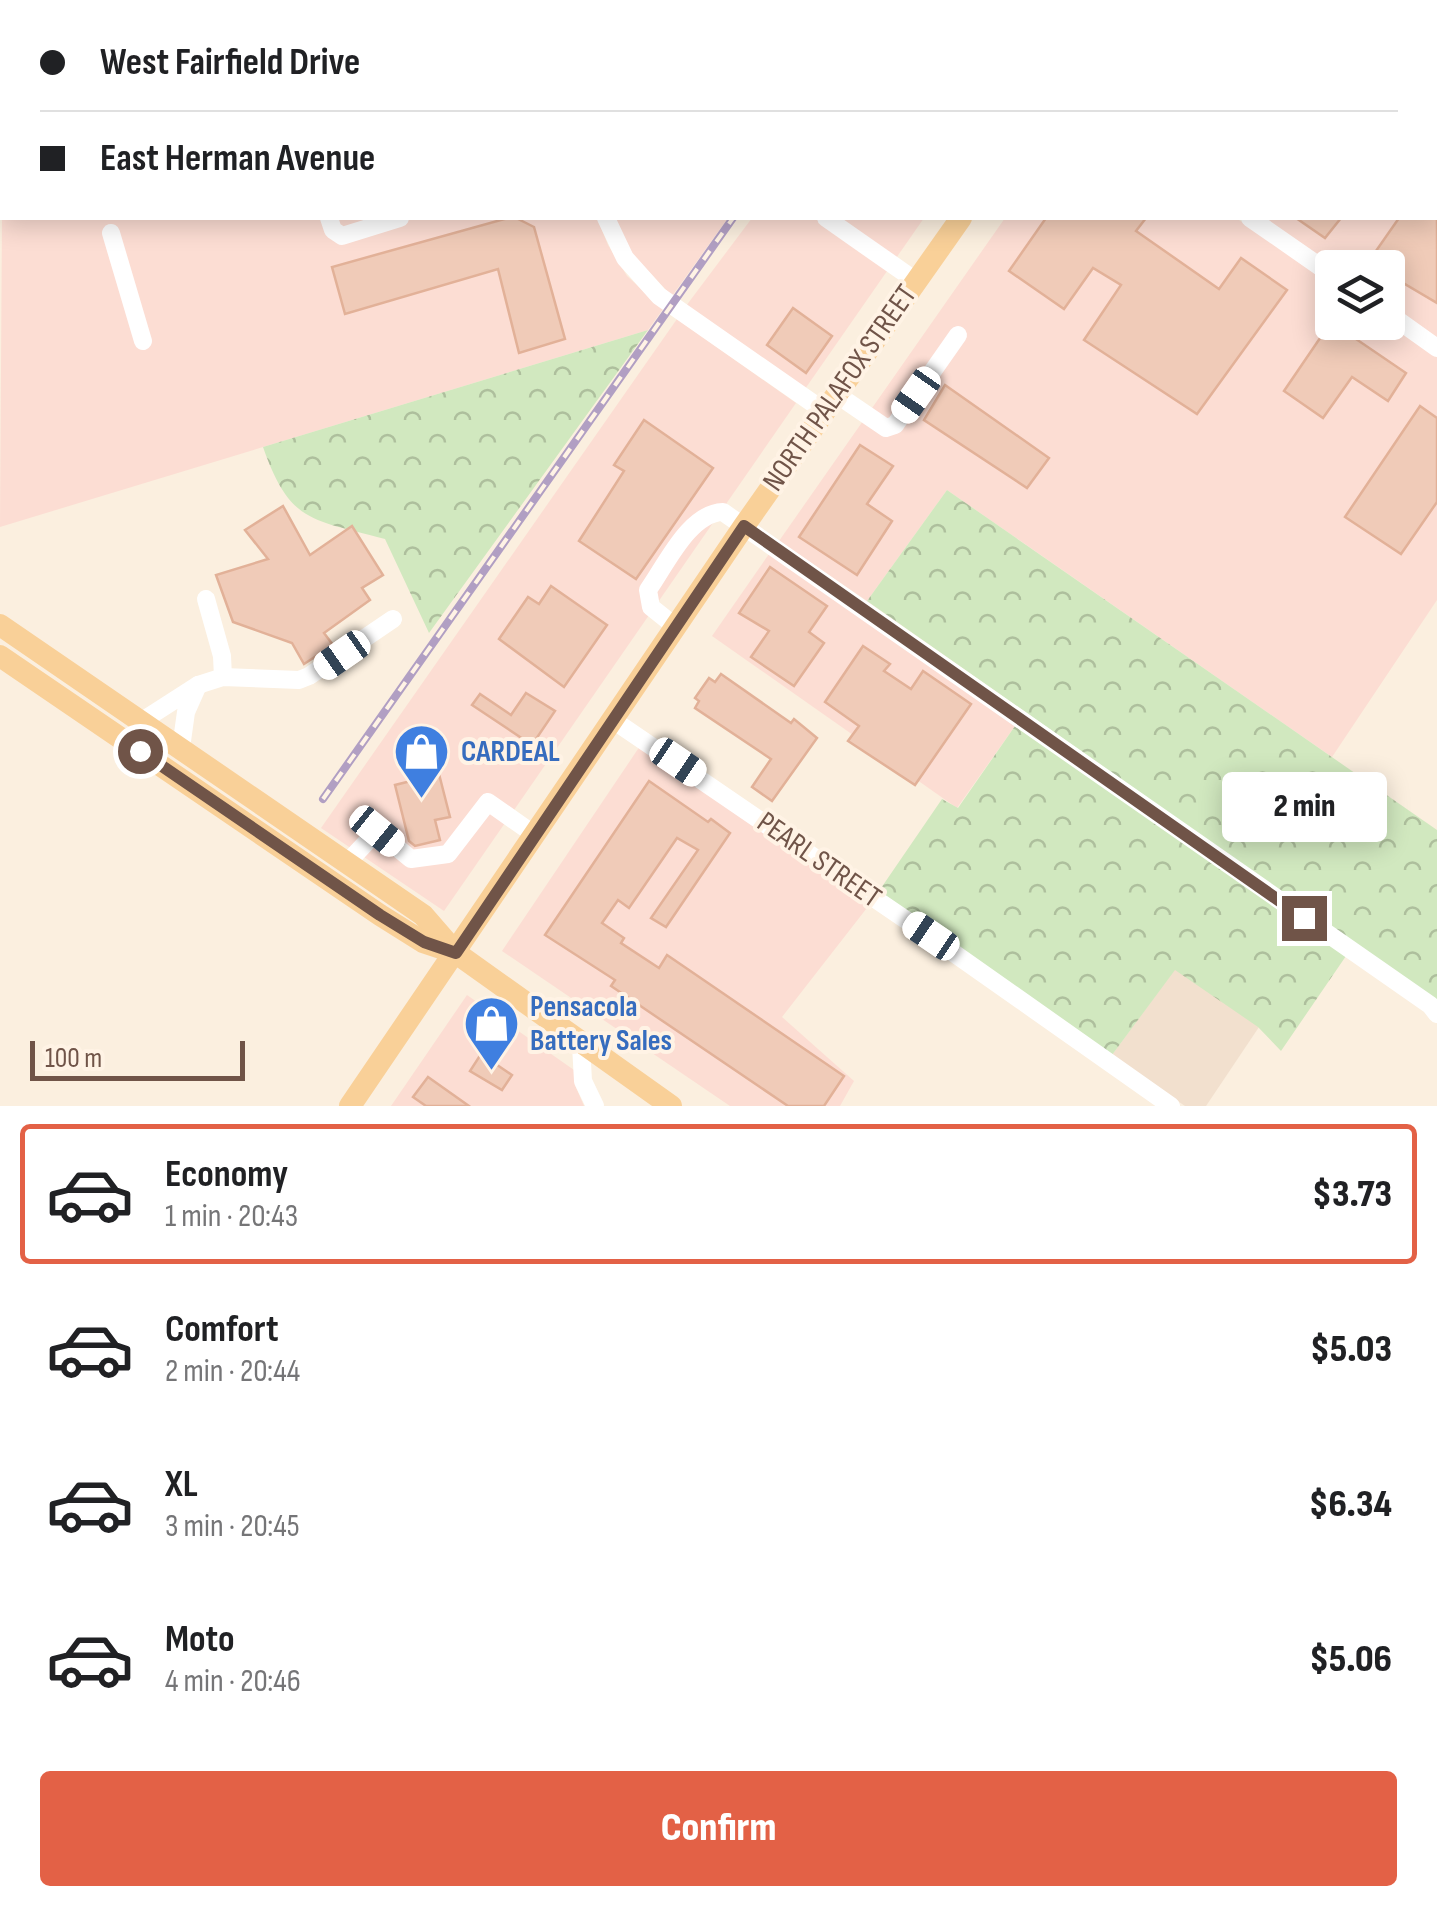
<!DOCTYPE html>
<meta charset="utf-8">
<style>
:root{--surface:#fff;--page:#f6f6f6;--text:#202124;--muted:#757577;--line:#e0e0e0;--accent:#e36146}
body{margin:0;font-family:"Sofia Sans Condensed",sans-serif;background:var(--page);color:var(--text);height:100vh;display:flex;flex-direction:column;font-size:38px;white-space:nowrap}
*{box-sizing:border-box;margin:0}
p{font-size:32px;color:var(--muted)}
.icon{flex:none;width:55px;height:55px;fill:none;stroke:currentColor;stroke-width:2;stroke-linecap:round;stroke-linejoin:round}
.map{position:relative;height:1106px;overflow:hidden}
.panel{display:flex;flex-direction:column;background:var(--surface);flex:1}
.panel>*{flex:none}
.guide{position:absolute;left:0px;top:0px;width:1438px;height:220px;box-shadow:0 5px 25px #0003;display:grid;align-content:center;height:220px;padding:0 40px;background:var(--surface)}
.fabs{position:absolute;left:1315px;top:250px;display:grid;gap:20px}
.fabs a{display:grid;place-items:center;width:90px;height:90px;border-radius:10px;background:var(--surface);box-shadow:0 5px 25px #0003;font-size:50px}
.scale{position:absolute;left:30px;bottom:25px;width:215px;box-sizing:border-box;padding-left:10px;border:5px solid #705448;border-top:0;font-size:28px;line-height:35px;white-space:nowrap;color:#705448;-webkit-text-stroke:8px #fff3e5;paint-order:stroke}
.end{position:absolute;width:45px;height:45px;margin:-22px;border:12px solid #705448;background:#fff;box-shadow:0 0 0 5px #fff}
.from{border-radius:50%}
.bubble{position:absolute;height:70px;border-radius:10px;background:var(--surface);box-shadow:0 5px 25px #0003;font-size:32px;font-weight:800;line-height:70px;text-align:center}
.car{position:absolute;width:30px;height:60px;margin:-30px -15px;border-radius:12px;box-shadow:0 0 8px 2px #0007;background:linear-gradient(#fff 24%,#345 0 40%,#fff 0 76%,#345 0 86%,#fff 0)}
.guide b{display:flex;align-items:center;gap:35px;height:95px;font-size:38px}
.guide b+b{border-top:2px solid var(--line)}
.guide i{width:25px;height:25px;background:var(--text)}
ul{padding:18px 0 0;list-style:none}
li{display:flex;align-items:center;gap:30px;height:140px;margin:0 20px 15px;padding:0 20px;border:5px solid transparent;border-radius:10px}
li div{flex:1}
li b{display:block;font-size:38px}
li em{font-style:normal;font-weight:800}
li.active{border-color:var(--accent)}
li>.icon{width:90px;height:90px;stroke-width:1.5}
.action{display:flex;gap:20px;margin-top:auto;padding:20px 40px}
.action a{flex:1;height:115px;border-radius:10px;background:var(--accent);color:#fff;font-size:40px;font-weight:800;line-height:115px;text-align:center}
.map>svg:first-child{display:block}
</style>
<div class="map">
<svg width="1437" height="1106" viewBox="0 0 1437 1106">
<defs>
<pattern id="forest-crowns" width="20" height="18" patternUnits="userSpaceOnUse" patternTransform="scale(2.5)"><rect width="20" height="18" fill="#d1e8bf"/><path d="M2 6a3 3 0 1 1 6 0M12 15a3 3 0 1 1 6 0" fill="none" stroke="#aebf9d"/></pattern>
</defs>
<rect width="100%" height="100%" fill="#fbefdf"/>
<polygon fill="#f2e0ce" points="1175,969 1259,1027 1206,1106 1185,1106 1112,1055"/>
<g fill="#fcddd3">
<polygon points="0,0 282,0 283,2 2,2 0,183"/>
<polygon points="550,0 855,0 855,2"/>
<polygon points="1370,0 1437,0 1437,338 1388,303 1388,268 1336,267 1264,218 1435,218 1435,2 1368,2"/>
<polygon points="2,214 2,218 597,218 608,245 627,276 663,309 648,330 0,527"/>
<polygon points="615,218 728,218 672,296 632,254"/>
<polygon points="752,218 924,218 805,389 686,306"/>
<polygon points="1005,218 1236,218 1332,285 1332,322 1387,323 1437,357 1437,600 1332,757 947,490 867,601 779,541"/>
<polygon points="677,319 796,403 444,911 321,828"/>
<polygon points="769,554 1015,726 957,808 712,636"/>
<polygon points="640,746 870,904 782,1017 854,1081 840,1106 730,1106 502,951"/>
<polygon points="467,995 574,1070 575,1085 584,1106 391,1106"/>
</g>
<g fill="url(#forest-crowns)">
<path d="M648 330 429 633 385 539C312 519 290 524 263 447Z"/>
<polygon points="947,490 1437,830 1437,1001 867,601"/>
<polygon points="1015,726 1346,956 1281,1051 1258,1027 1175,970 1112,1055 879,891 942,799 958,808"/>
</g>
<g fill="#f0cbb8" stroke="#e2b198" stroke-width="2.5">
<polygon points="508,218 516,218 534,227 565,339 519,353 498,269 345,314 332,267"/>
<polygon points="1046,218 1146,218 1136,231 1219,289 1241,258 1287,290 1197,414 1084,340 1121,285 1093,268 1064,309 1009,271"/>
<polygon points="1296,218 1341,218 1325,238"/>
<polygon points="1399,218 1437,218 1437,303 1388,274 1388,268 1378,268 1369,261"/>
<polygon points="793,308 832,336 806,373 767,345"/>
<polygon points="1331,322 1406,373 1388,401 1352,377 1323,418 1284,391"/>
<polygon points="945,385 1049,458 1027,488 924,420"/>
<polygon points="1420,406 1437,418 1437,502 1401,554 1345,517"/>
<polygon points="644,420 713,468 636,579 579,541 624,471 614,465"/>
<polygon points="860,445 893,466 867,504 892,521 857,575 799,537"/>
<polygon points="283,506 310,555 352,526 383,575 362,588 370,600 324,633 333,645 304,664 292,643 233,622 216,575 268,559 245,530"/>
<polygon points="770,567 827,606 809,632 824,643 794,686 751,657 769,631 739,613"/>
<polygon points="551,586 607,625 564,687 499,639 528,597 539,604"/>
<polygon points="863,646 890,664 884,671 911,689 923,671 971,704 915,785 848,741 859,726 825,702"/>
<polygon points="721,674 791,723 794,719 817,738 772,801 752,787 771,759 695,708 699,701 695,698 709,678 715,682"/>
<polygon points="526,693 555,711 532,745 472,705 480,694 511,715"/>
<polygon points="439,774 450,817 435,820 440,840 415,846 409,841 395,785"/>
<polygon points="649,781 708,822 711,819 730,833 666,927 651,918 698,850 677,838 629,908 618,900 602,923 624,938 621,943 659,968 667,955 844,1076 824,1106 788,1106 611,986 615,980 545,935"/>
<polygon points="481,1054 512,1075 502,1090 470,1071"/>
<polygon points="428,1077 469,1106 426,1106 413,1097"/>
</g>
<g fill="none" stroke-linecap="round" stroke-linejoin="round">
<g stroke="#fff" stroke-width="18">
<polyline points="166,0 167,2"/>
<polyline points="205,0 206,2"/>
<polyline points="244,0 245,2"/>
<polyline points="541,0 542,2"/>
<polyline points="670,2 673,0"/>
<polyline points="1359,2 1361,0"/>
<polyline points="1435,103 1437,104"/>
<polyline points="0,137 2,136"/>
<polyline points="0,191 2,190"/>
<polyline points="0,207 2,206"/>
<polyline points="329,218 333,230 342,236 400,218"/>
<polyline points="606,218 625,258 659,296 824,411"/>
<polyline points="826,218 916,281"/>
<polyline points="1250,218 1332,275"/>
<polyline points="111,233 143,341"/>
<polyline points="1388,313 1437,348"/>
<polyline points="836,394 886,428 895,425 958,335"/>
<polyline points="206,599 222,656 223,677"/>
<path d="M676 627 651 607 648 590C666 565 689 513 723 512L1430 1005 1437 1014"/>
<polyline points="198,685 223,677 299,680 309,676 393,619"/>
<polyline points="613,720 931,937 1171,1106"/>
<polyline points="142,721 198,685 186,712 181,748"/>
<polyline points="347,863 377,831 411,859 448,854 488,802 535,835"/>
<polyline points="581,1045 583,1081 595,1106"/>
</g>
<g stroke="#f9d098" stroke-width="22">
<polyline points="1110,2 1112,0"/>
<polyline points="0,625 423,915 456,953 671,1106"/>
<polyline points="0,656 380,915 423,942 456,953"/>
<polyline points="350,1106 744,526 961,218"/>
</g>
<defs>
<g id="rail">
<polyline points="864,2 864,0"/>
<polyline points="323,799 733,218"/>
</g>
</defs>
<use href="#rail" stroke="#b19fc3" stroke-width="8"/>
<use href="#rail" stroke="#fff3e5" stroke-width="4" stroke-dasharray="11" stroke-linecap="butt"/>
</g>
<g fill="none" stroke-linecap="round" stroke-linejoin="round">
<polyline stroke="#705448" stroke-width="12" points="140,751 380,915 424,942 456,953 744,526 1304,918"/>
</g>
<defs>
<symbol id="shop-pin" viewBox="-11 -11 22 30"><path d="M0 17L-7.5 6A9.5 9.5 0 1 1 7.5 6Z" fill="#3f7fe0" stroke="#fff3e5"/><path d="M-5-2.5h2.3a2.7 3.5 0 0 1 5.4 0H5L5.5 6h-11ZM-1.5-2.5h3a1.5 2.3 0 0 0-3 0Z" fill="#fff"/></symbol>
</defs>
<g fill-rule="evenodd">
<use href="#shop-pin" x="390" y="720" width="63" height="86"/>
<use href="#shop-pin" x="460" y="992" width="63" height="86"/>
</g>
<g text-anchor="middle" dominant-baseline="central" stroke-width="8" stroke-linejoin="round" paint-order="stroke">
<g font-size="30" fill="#705448" stroke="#fff3e5">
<text transform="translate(840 388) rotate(-55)">NORTH PALAFOX STREET</text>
<text transform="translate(819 860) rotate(35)">PEARL STREET</text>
</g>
<g font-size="30" font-weight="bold" fill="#366cbe" stroke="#fff3e5" text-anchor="start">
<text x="461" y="752">CARDEAL</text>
<text x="530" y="1007">Pensacola<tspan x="530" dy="34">Battery Sales</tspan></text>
</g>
</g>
</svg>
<div class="fabs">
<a><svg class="icon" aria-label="layers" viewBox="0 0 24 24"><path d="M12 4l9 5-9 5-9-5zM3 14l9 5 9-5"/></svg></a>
</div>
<div class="scale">100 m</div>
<i class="end from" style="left:140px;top:751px"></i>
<i class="end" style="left:1304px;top:918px"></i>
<div class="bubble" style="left:1222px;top:772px;width:165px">2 min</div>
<i class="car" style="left:916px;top:395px;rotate:215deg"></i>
<i class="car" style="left:342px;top:655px;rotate:235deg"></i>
<i class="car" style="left:678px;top:762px;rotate:124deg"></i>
<i class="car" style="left:377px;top:831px;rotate:129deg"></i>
<i class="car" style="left:931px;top:936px;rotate:304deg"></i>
<div class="guide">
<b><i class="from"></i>West Fairfield Drive</b>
<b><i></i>East Herman Avenue</b>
</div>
</div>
<section class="panel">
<ul>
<li class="active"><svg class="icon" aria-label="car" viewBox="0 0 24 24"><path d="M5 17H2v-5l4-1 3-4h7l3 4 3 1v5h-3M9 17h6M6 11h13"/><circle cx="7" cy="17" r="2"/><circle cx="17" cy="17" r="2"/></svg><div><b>Economy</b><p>1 min · 20:43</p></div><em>$3.73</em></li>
<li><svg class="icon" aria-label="car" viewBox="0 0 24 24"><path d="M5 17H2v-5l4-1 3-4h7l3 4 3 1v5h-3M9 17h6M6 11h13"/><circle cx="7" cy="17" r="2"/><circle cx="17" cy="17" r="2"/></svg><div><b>Comfort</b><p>2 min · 20:44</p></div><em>$5.03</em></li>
<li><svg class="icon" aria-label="car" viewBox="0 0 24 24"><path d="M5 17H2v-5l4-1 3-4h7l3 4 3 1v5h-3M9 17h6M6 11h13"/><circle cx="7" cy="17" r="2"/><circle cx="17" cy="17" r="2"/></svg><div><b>XL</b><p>3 min · 20:45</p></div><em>$6.34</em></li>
<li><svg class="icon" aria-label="car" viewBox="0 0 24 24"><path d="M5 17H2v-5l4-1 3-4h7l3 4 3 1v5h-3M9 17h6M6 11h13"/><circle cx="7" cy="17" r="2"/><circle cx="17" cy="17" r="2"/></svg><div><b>Moto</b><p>4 min · 20:46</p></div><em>$5.06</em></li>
</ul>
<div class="action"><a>Confirm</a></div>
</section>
